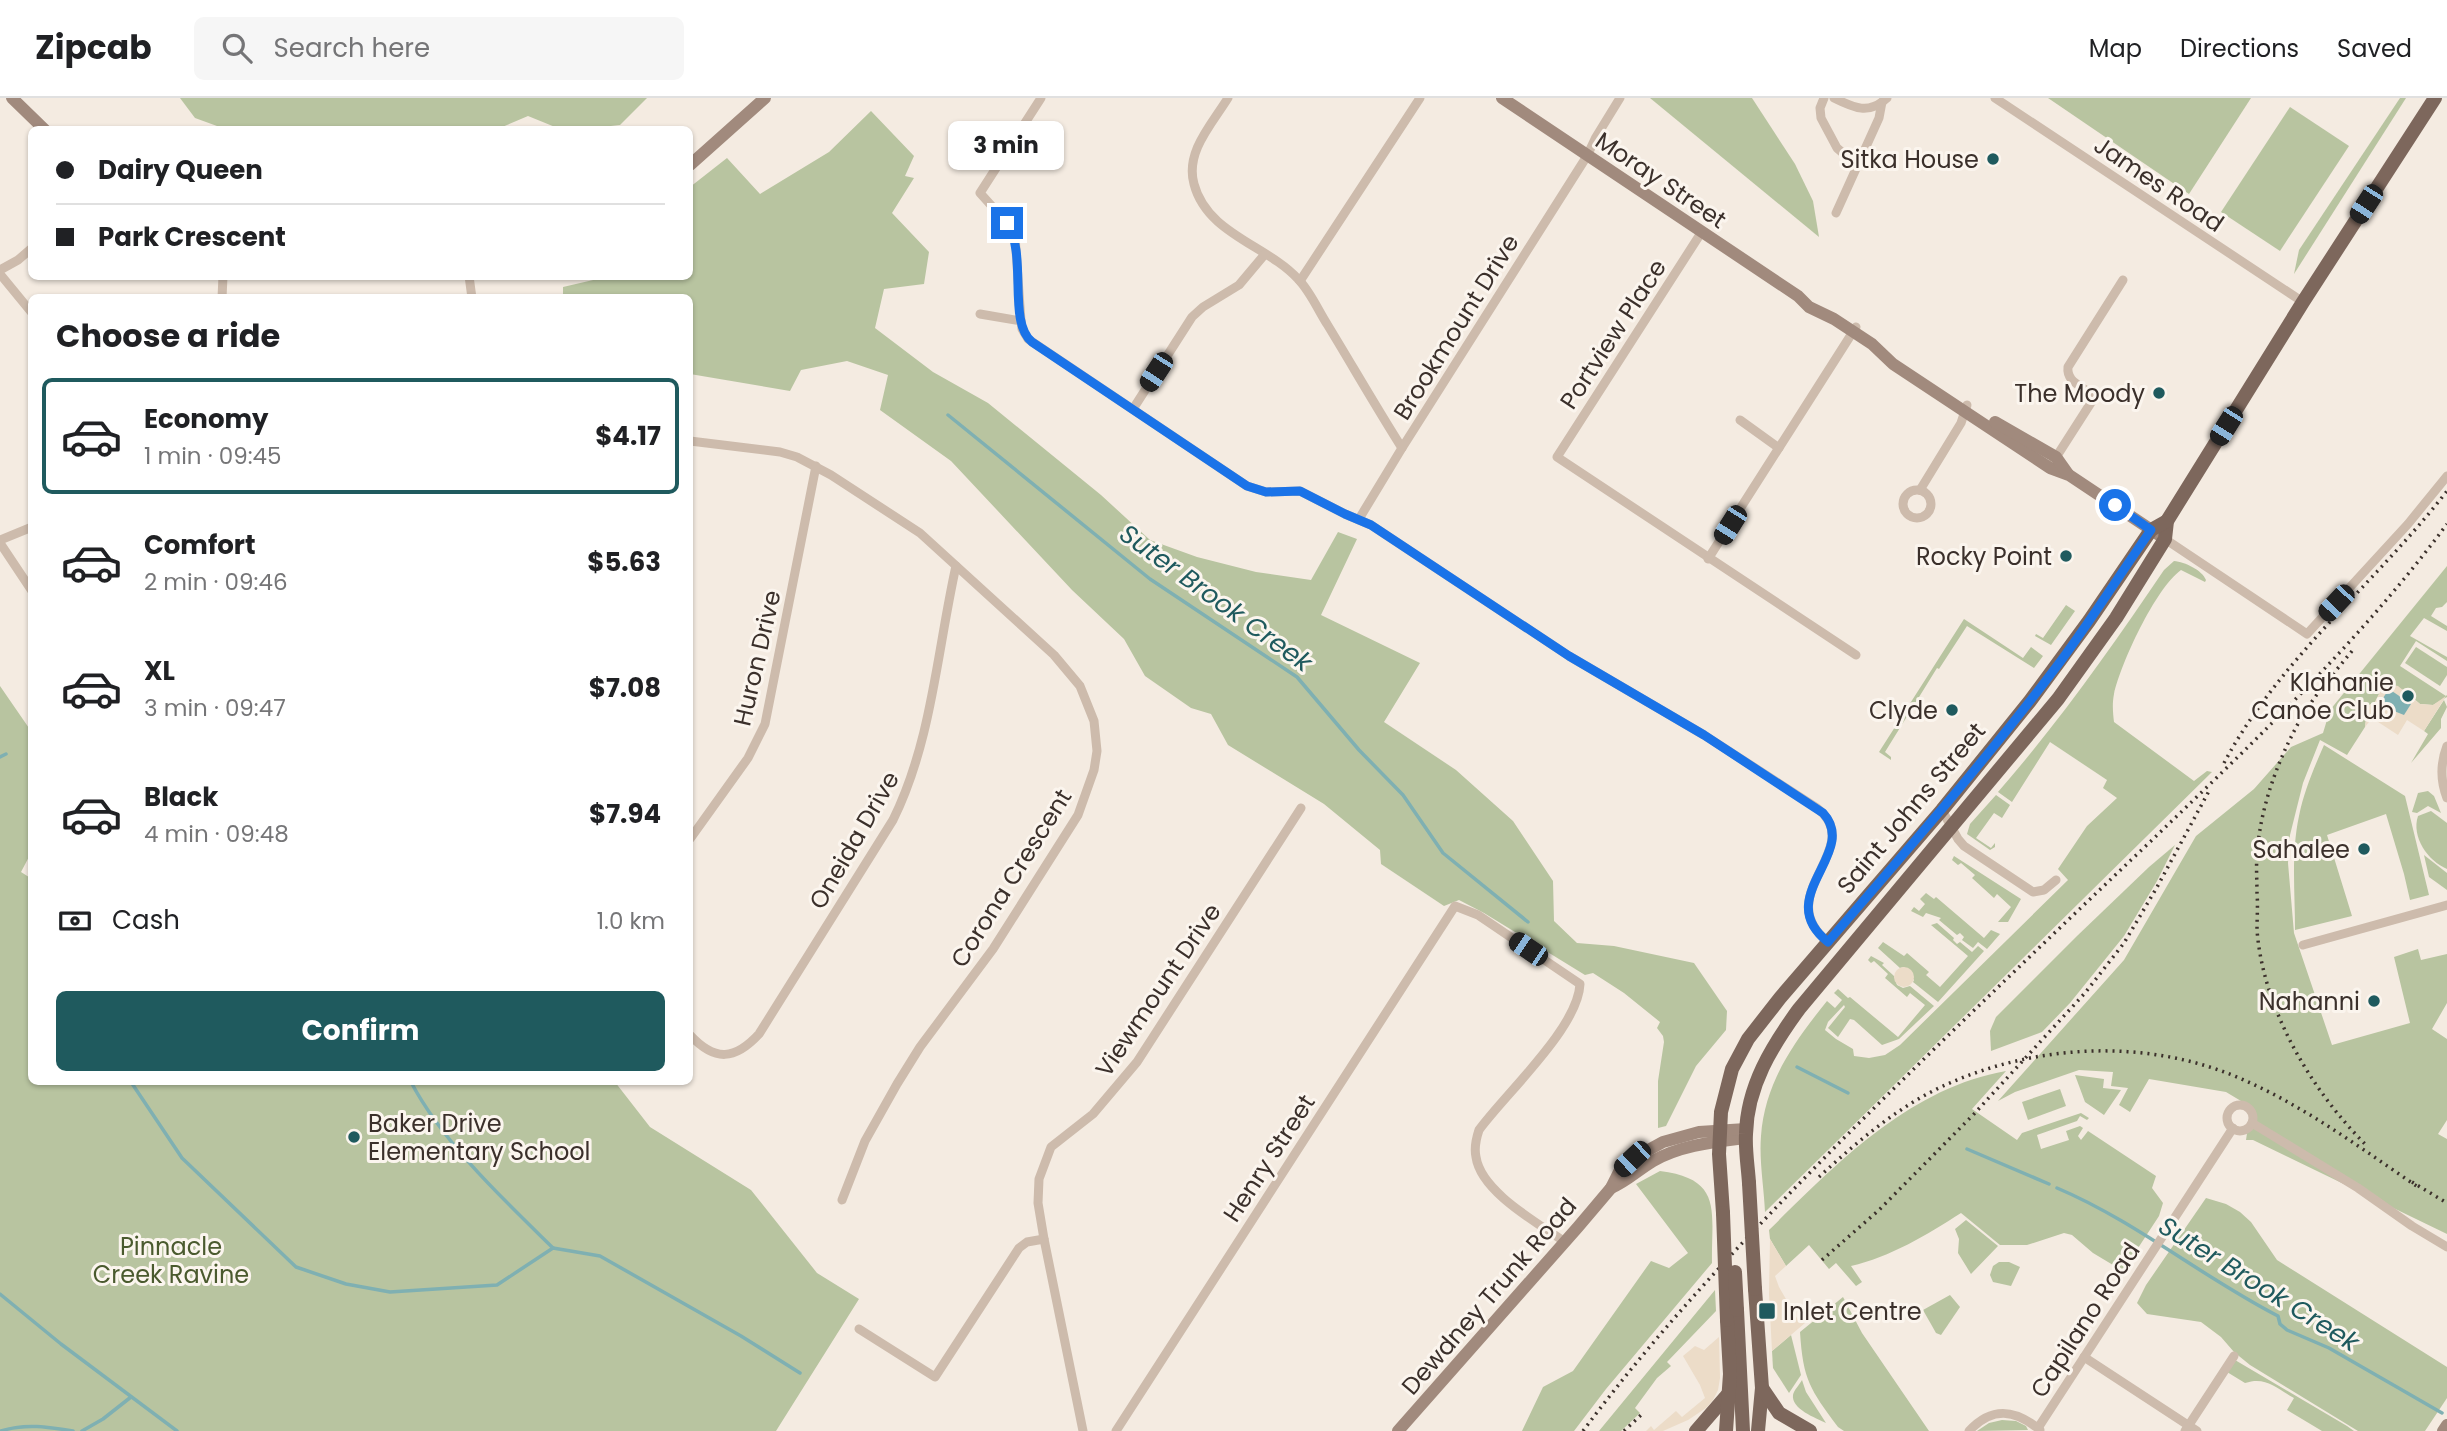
<!DOCTYPE html>
<meta charset="utf-8">
<style>
:root{--surface:#fff;--page:#f6f6f6;--text:#202124;--muted:#757577;--line:#e0e0e0;--accent:#1f5a5e}
body{margin:0;font-family:Poppins,sans-serif;background:var(--page);color:var(--text);height:100vh;display:flex;flex-direction:column;font-size:26px;white-space:nowrap}
*{box-sizing:border-box;margin:0}
p{font-size:23px;color:var(--muted)}
.icon{flex:none;width:38px;height:38px;fill:none;stroke:currentColor;stroke-width:2;stroke-linecap:round;stroke-linejoin:round}
.map{position:relative;flex:1;overflow:hidden}
.sheet{position:absolute;left:28px;top:196px;width:665px;height:791px;display:flex;flex-direction:column;background:var(--surface);border-radius:10px;box-shadow:0 2px 5px #0004}
.sheet>*{flex:none}
.hud{position:absolute;left:28px;top:28px;width:665px;height:154px;border-radius:10px;box-shadow:0 2px 5px #0004;display:grid;align-content:center;height:154px;padding:0 28px;background:var(--surface)}
.end{position:absolute;width:32px;height:32px;margin:-16px;border:9px solid #1a73e8;background:#fff;box-shadow:0 0 0 4px #fff}
.from{border-radius:50%}
.bubble{position:absolute;height:49px;border-radius:10px;background:var(--surface);box-shadow:0 2px 5px #0004;font-size:23px;font-weight:700;line-height:49px;text-align:center}
.car{position:absolute;width:21px;height:42px;margin:-21px -10px;border-radius:9px;box-shadow:0 0 5px 2px #0007;background:linear-gradient(#222 24%,#8ab4d8 0 40%,#222 0 76%,#8ab4d8 0 86%,#222 0)}
.hud b{display:flex;align-items:center;gap:24px;height:66px;font-size:26px}
.hud b+b{border-top:2px solid var(--line)}
.hud i{width:18px;height:18px;background:var(--text)}
ul{padding:0;list-style:none}
li{display:flex;align-items:center;gap:21px;height:116px;margin:0 14px 10px;padding:0 14px;border:4px solid transparent;border-radius:10px}
li div{flex:1}
li b{display:block;font-size:26px}
li em{font-style:normal;font-weight:700}
li.current{border-color:var(--accent)}
li>.icon{width:63px;height:63px;stroke-width:1.5}
h2{padding:0 28px;font-size:32px;line-height:84px}
.pay{display:flex;align-items:center;gap:18px;height:77px;padding:0 28px;font-size:26px}
.pay p{margin-inline-start:auto}
.action{display:flex;gap:14px;margin-top:auto;padding:14px 28px}
.action a{flex:1;height:80px;border-radius:10px;background:var(--accent);color:#fff;font-size:28px;font-weight:700;line-height:80px;text-align:center}
header{display:flex;align-items:center;gap:42px;box-sizing:border-box;height:98px;padding:0 35px;background:var(--surface);border-bottom:2px solid var(--line)}
header strong{font-size:33px}
nav{display:flex;gap:38px;margin-inline-start:auto;font-size:24px}
.search{width:490px;height:63px;background:var(--page);display:flex;align-items:center;gap:18px;box-sizing:border-box;padding:0 24px;border-radius:10px;color:var(--muted);font-size:26px}
.map>svg:first-child{display:block}
</style>
<header>
<strong>Zipcab</strong>
<div class="search"><svg class="icon" aria-label="search" viewBox="0 0 24 24"><circle cx="10" cy="10" r="6"/><path d="M15 15l6 6"/></svg>Search here</div>
<nav><a>Map</a><a>Directions</a><a>Saved</a></nav>
</header>
<div class="map">
<svg width="2447" height="1333" viewBox="0 0 2447 1333">
<rect width="100%" height="100%" fill="#f4ebe1"/>
<g fill="#b8c4a0">
<polygon points="180,0 647,0 620,27 583,31 560,31 528,18 495,32 228,32 195,20"/>
<polygon points="1650,0 1752,0 1795,66 1813,103 1819,139"/>
<polygon points="2048,0 2251,0 2189,96"/>
<polygon points="2400,0 2406,0 2294,176 2299,152"/>
<polygon points="2290,9 2349,48 2280,153 2221,114"/>
<polygon points="871,13 914,58 905,78 914,80 892,115 929,154 924,186 884,191 875,230 933,274 988,305 1101,397 1150,442 1197,459 1256,474 1311,482 1338,434 1357,441 1321,517 1420,565 1384,624 1456,672 1513,723 1553,783 1554,823 1577,845 1614,848 1694,865 1727,913 1726,932 1696,968 1666,1028 1658,1030 1658,983 1664,944 1663,938 1657,930 1660,924 1624,895 1593,875 1585,877 1484,815 1459,802 1444,808 1381,766 1380,752 1324,706 1228,647 1211,616 1191,610 1145,578 1124,541 1072,492 951,363 880,312 888,277 847,263 801,272 790,293 690,276 690,200 563,199 563,189 606,179 690,178 690,89 727,60 760,96 829,54"/>
<path d="M2174 463C2185 464 2202 472 2206 482L2205 484 2181 472C2155 491 2121 565 2114 596 2112 606 2113 615 2114 624L2194 683 2207 673 2212 674 1765 1114C1764 1090 1759 1063 1761 1038 1765 984 1794 944 1827 903L1835 910 1842 902 1834 895 1838 891 1848 900 1850 899 1898 939 1925 907 1910 895 1907 899 1885 880 1888 876 1874 863 1871 865 1868 862 1871 858 1884 865 1882 867 1894 878 1897 887 1903 890 1910 888 1934 908 1899 941 1882 947 1854 922 1850 921 1838 939 1828 930 1845 909 1844 907 1828 924 1825 932 1836 941 1853 951 1854 958 1869 960 1885 957 1900 947 2068 782 2058 771 2087 728 2117 700 2103 690 2107 682 2050 644 2012 704 1998 694C2059 624 2112 549 2164 472Z"/>
<polygon points="2447,468 2447,504 2442,509 2436,510 2431,518 2447,528 2447,533 2424,520 2410,538 2447,559 2447,563 2416,543 2400,568 2446,598 2447,597 2447,599 2433,607 2420,606 2404,592 2386,587 2381,592 2375,604 2364,610 2361,618 2366,621 2365,629 2347,657 2320,642 2303,685 2290,737 2288,765 2294,835 2332,947 2410,925 2394,859 2418,851 2421,862 2447,856 2447,905 2432,931 2447,941 2447,1022 2438,1036 2447,1041 2447,1136 2253,1042 2246,1042 2251,1009 2226,994 2149,981 2130,1014 2119,1007 2128,990 2111,988 2113,974 2079,972 2015,994 1998,1003 2124,862 2196,738 2254,691 2291,649 2323,635 2330,612"/>
<polygon points="2066,507 2075,513 2051,547 2035,538 2036,536 2043,540"/>
<polygon points="1964,521 2023,560 2031,549 2043,558 2034,570 1967,528 1939,571 1937,570 1885,654 1891,659 1891,662 1879,654"/>
<polygon points="2416,549 2447,569 2447,577 2440,588 2405,565"/>
<polygon points="0,588 31,633 31,755 21,774 32,781 32,984 615,984 650,1029 751,1092 817,1175 859,1201 776,1333 0,1333"/>
<polygon points="2444,602 2447,609 2441,621 2441,630 2411,665 2428,636 2424,633"/>
<path d="M2324 647 2405 698 2429 797 2410 802 2404 776 2386 716 2327 737 2352 818 2295 832C2295 794 2291 755 2299 718 2304 693 2314 670 2324 647Z"/>
<polygon points="2428,693 2434,698 2441,715 2428,708 2417,715 2412,714 2418,695"/>
<polygon points="1996,697 2010,707 2002,720 1994,715 1976,740 1991,750 1995,745 1995,749 1990,752 1967,736 1970,726"/>
<path d="M2431 713 2447 725V771C2428 763 2411 739 2418 718Z"/>
<polygon points="2175,747 2157,783 2124,838 2070,905 2042,934 1991,953 1990,933 1996,919 2077,838 2149,769"/>
<polygon points="2424,757 2447,775 2447,792 2429,779"/>
<polygon points="1954,758 2021,801 2008,824 1998,824 2011,809 1997,796 1994,800 1972,780 1975,777 1961,765 1958,767 1952,762"/>
<polygon points="1926,795 1934,801 1936,799 1984,840 1991,832 2000,836 1987,851 1978,844 1973,850 1962,842 1964,839 1960,835 1957,837 1939,822 1941,820 1926,815 1923,819 1911,813 1914,809 1919,813 1925,806 1920,801"/>
<polygon points="1937,825 1954,840 1953,842 1957,846 1960,844 1972,854 1978,848 1984,853 1938,904 1913,884 1914,882 1904,869 1900,870 1878,850 1883,844 1904,858 1907,855 1929,874 1926,877 1940,889 1968,858 1931,827"/>
<path d="M2006 973 1972 1011 2017 1042 2022 1035 2081 1015 2089 1020 2087 1022 2080 1018 2077 1023 2037 1037 2041 1051 2069 1042 2066 1033 2080 1028 2083 1030 2078 1038 2081 1042 2088 1033 2156 1078 2152 1090 2163 1105 2159 1118 2123 1173 2093 1155 2072 1137 2064 1135 2027 1147H2000L1961 1115C1927 1137 1890 1159 1851 1168L1862 1184 1856 1188 1836 1165 1829 1171 1809 1147 1786 1168 1770 1141 1769 1132C1836 1066 1909 990 2006 973Z"/>
<polygon points="2075,977 2104,981 2103,990 2121,992 2104,1017 2085,1004"/>
<polygon points="2060,991 2066,1008 2028,1022 2022,1004"/>
<path d="M1660 1073C1724 1081 1711 1114 1712 1165L1606 1291 1574 1333H1522L1543 1289 1573 1273 1651 1163 1669 1170 1688 1155 1636 1086Z"/>
<polygon points="2206,1100 2226,1106 2240,1114 2251,1124 2277,1162 2447,1269 2447,1300 2425,1333 2358,1333 2250,1267 2234,1254 2221,1239 2201,1224 2147,1216 2137,1205 2146,1187"/>
<polygon points="1966,1122 1998,1148 1971,1176 1958,1155 1959,1141 1955,1131"/>
<polygon points="1999,1164 2009,1164 2020,1169 2011,1188 1993,1184 1990,1177 1993,1168"/>
<polygon points="1715,1192 1716,1213 1667,1264 1671,1268 1657,1280 1635,1310 1640,1315 1621,1333 1599,1333"/>
<polygon points="1950,1197 1960,1209 1941,1237 1936,1235 1923,1212"/>
<path d="M1843 1199 1862 1235 1929 1333H1844L1838 1329C1810 1291 1803 1282 1800 1234Z"/>
<polygon points="1791,1237 1801,1277 1789,1295 1773,1270 1772,1253"/>
<path d="M2235 1262 2347 1328 2354 1333H2322L2287 1312 2294 1300C2276 1290 2266 1278 2245 1285L2227 1274Z"/>
<path d="M1802 1282 1806 1294 1826 1325C1816 1320 1791 1311 1793 1297 1794 1292 1800 1286 1802 1282Z"/>
<polygon points="2002,1322 2016,1323 2026,1328 2028,1332 1977,1333 1989,1325"/>
</g>
<g fill="#ecdcc8">
<polygon points="2389,586 2398,588 2420,606 2433,607 2446,598 2424,633 2407,622 2398,637 2372,620 2365,629 2366,621 2361,618 2364,610 2375,604 2381,592"/>
<circle cx="1904" cy="879" r="10"/>
<polygon points="1770,1141 1786,1168 1775,1178 1779,1189 1798,1222 1803,1219 1805,1225 1772,1253 1769,1196"/>
<polygon points="1719,1239 1720,1280 1718,1292 1713,1302 1706,1310 1688,1322 1663,1333 1646,1333 1651,1328 1654,1332 1676,1313 1682,1319 1705,1300 1700,1287 1683,1258 1695,1248 1704,1252"/>
</g>
<polygon fill="#7fb0b2" points="2389,591 2411,606 2404,617 2384,609 2381,603"/>
<g fill="none" stroke-linecap="round" stroke-linejoin="round">
<g stroke="#7fb0b2" stroke-width="3.5">
<polyline points="948,317 1150,481 1297,579 1359,652 1403,697 1443,755 1528,824"/>
<polyline points="0,659 6,656"/>
<polyline points="1797,969 1848,995"/>
<polyline points="131,984 182,1060 296,1169 346,1186 390,1194 497,1187 553,1150 600,1158 741,1238 800,1275"/>
<path d="M411 984C443 1045 504 1102 553 1150"/>
<polyline points="1967,1051 2049,1086"/>
<path d="M2057 1090C2135 1123 2202 1179 2278 1218L2280 1226 2287 1232 2329 1250 2442 1315"/>
<polyline points="0,1196 61,1246 177,1333"/>
<path d="M1 1333C25 1325 49 1329 73 1333"/>
<polyline points="82,1333 103,1321 131,1299"/>
</g>
<g stroke="#cdbbac" stroke-width="9">
<path d="M1041 0 980 95 1007 125 1015 138 1021 223 1022 231 1028 241 1247 388 1266 394 1300 393 1345 416 1371 427 1569 558 1704 637 1817 710C1868 750 1769 796 1828 844"/>
<path d="M1228 0C1212 26 1185 54 1194 86 1207 136 1267 147 1298 181 1310 193 1318 212 1327 226 1352 267 1376 309 1402 350"/>
<polyline points="1824,0 1820,10 1821,20 1837,50 1844,56 1860,62"/>
<path d="M1834 0C1854 10 1869 17 1887 0"/>
<polyline points="1995,0 2303,204"/>
<polyline points="1836,115 1879,20 1882,4"/>
<polyline points="1701,135 1557,359 1856,557"/>
<polyline points="0,172 18,162 32,150"/>
<polyline points="0,176 32,215"/>
<polyline points="469,178 472,200"/>
<polyline points="1300,183 1420,0"/>
<polyline points="222,200 223,178"/>
<polyline points="980,216 1021,223"/>
<polyline points="1133,311 1192,219 1203,209 1239,187 1265,156"/>
<polyline points="1740,322 1779,350"/>
<polyline points="690,343 780,354 797,359 831,377 920,435 1054,557 1080,588 1094,623 1097,653 1094,672 1078,717 993,851 920,949 897,986 865,1043 842,1102"/>
<path d="M2053 364 2094 300C2086 288 2066 286 2068 269L2123 182"/>
<circle cx="1917" cy="406" r="14"/>
<polyline points="1920,392 1961,325 1967,307"/>
<polyline points="1359,421 1402,350 1587,58 1596,39 1620,0"/>
<polyline points="2165,441 2307,536 2408,426 2447,378"/>
<polyline points="0,442 32,429"/>
<polyline points="0,445 32,493"/>
<polyline points="1708,461 1856,229"/>
<path d="M2447 648C2440 666 2440 682 2447 700"/>
<polyline points="1942,712 1958,741 1964,748 2033,794 2044,792 2056,782"/>
<polyline points="690,741 748,660 765,626 816,368"/>
<polyline points="2303,847 2447,807"/>
<path d="M690 937C715 964 735 962 759 936L893 722C932 643 937 553 956 468"/>
<circle cx="2240" cy="1020" r="13"/>
<polyline points="2252,1025 2358,1090 2412,1128 2447,1149"/>
<polyline points="859,1231 935,1279 1019,1150 1027,1144 1044,1141"/>
<polyline points="2084,1259 2197,1333"/>
<polyline points="2038,1330 2233,1030"/>
<polyline points="1083,1333 1044,1141 1038,1105 1039,1081 1051,1049 1093,1016 1137,964 1301,710"/>
<path d="M1116 1333 1455 808 1478 817 1580 886C1578 930 1506 995 1479 1032 1476 1041 1474 1050 1476 1059 1481 1094 1538 1125 1565 1144"/>
<path d="M1969 1333C1992 1308 2015 1311 2040 1332"/>
<polyline points="2185,1333 2234,1258"/>
</g>
<g stroke="#a18a7d" stroke-width="12">
<polyline points="12,0 45,32"/>
<polyline points="1502,0 1798,198 1809,209 1834,221 1872,246 1893,266 2050,370 2069,377 2159,437"/>
<polyline points="690,67 765,0"/>
<polyline points="1995,324 2056,359 2068,376"/>
<path d="M1611 1090C1627 1083 1638 1072 1653 1063 1681 1047 1714 1044 1745 1040"/>
<polyline points="1398,1333 1578,1129 1611,1090 1619,1074 1632,1061 1663,1044 1699,1034 1746,1031"/>
<polyline points="2443,1333 2447,1327"/>
</g>
<g stroke="#7d675c" stroke-width="14">
<path d="M1749 1085C1748 1069 1745 1052 1746 1036 1747 988 1772 948 1799 911L2058 601 2116 520 2165 441 2167 423 2303 204 2435 0"/>
<polyline points="1723,1115 1719,1056 1721,1014 1732,971 1748,941 1780,900 1942,712 2030,603 2089,523 2151,432 2167,423"/>
<polyline points="1755,1191 1762,1290 1758,1333"/>
<polyline points="1737,1212 1743,1333"/>
<polyline points="1762,1290 1779,1315 1810,1333"/>
<polyline points="1696,1333 1729,1295"/>
<polyline points="1726,1333 1730,1276 1727,1222"/>
</g>
<g stroke="#3b302b" stroke-width="3.5" stroke-dasharray="2 5" stroke-linecap="butt">
<path d="M2352 553C2335 574 2317 594 2303 617 2279 658 2260 709 2257 757 2256 770 2257 782 2257 795 2258 807 2257 820 2257 832 2263 911 2311 992 2366 1047"/>
<path d="M2224 665C2280 560 2375 486 2447 393"/>
<path d="M1819 1079C1857 1044 1896 1010 1943 988 2032 947 2140 940 2232 977 2299 1004 2359 1049 2418 1089"/>
<polyline points="2412,1084 2447,1105"/>
<polyline points="1822,1162 1879,1112 1974,1016 2085,895 2124,845 2156,791 2209,693"/>
<path d="M1583 1333C1661 1228 1751 1134 1843 1041 1944 940 2047 842 2151 743 2255 643 2361 542 2447 426"/>
<polyline points="1624,1333 1641,1317"/>
</g>
<g stroke="#7d675c" stroke-width="14">
<polyline points="1749,1085 1755,1191"/>
<polyline points="1723,1115 1727,1222"/>
<polyline points="1735,1174 1737,1212"/>
</g>
</g>
<g fill="none" stroke-linecap="round" stroke-linejoin="round">
<path stroke="#1a73e8" stroke-width="9" d="M1007 125C1028 156 1007 224 1032 244L1247 388 1266 394 1300 393 1345 416 1371 427 1569 558 1704 637 1823 715C1860 755 1771 799 1828 844 1907 752 1987 661 2060 564 2092 521 2120 476 2151 432L2115 407"/>
</g>
<g fill="#1f5a5e" stroke="#fbf5ee" stroke-width="2.5">
<circle cx="1993" cy="61" r="7"/>
<circle cx="2159" cy="295" r="7"/>
<circle cx="2066" cy="458" r="7"/>
<circle cx="2408" cy="598" r="7"/>
<circle cx="1952" cy="612" r="7"/>
<circle cx="2364" cy="751" r="7"/>
<circle cx="2374" cy="903" r="7"/>
<circle cx="354" cy="1039" r="7"/>
<rect x="1758" y="1204" width="18" height="18" rx="3.5"/>
</g>
<g text-anchor="middle" dominant-baseline="central" stroke-width="6" stroke-linejoin="round" paint-order="stroke">
<g font-size="24" fill="#3b302b" stroke="#fbf5ee" text-anchor="end">
<text x="1979" y="61">Sitka House</text>
<text x="2145" y="295">The Moody</text>
<text x="2052" y="458">Rocky Point</text>
<text x="2394" y="584">Klahanie<tspan x="2394" dy="28">Canoe Club</tspan></text>
<text x="1938" y="612">Clyde</text>
<text x="2350" y="751">Sahalee</text>
<text x="2360" y="903">Nahanni</text>
<text x="368" y="1025" text-anchor="start">Baker Drive<tspan x="368" dy="28">Elementary School</tspan></text>
<text x="1783" y="1213" text-anchor="start">Inlet Centre</text>
</g>
<g font-size="24" fill="#3b302b" stroke="#fbf5ee">
<text transform="translate(1661 82) rotate(34)">Moray Street</text>
<text transform="translate(2159 86) rotate(34)">James Road</text>
<text transform="translate(1456 229) rotate(-58)">Brookmount Drive</text>
<text transform="translate(1613 236) rotate(-57)">Portview Place</text>
<text transform="translate(757 560) rotate(-77)">Huron Drive</text>
<text transform="translate(1911 710) rotate(-50)">Saint Johns Street</text>
<text transform="translate(854 742) rotate(-60)">Oneida Drive</text>
<text transform="translate(1011 780) rotate(-58)">Corona Crescent</text>
<text transform="translate(1158 892) rotate(-56)">Viewmount Drive</text>
<text transform="translate(1269 1060) rotate(-57)">Henry Street</text>
<text transform="translate(1489 1198) rotate(-49)">Dewdney Trunk Road</text>
<text transform="translate(2085 1222) rotate(-57)">Capilano Road</text>
</g>
<g font-size="24" fill="#4a5a2e" stroke="#fbf5ee">
<text x="171" y="1148">Pinnacle<tspan x="171" dy="28">Creek Ravine</tspan></text>
</g>
<g font-size="26" font-style="italic" fill="#1f5a5e" stroke="#fbf5ee">
<text transform="translate(1216 500) rotate(36)">Suter Brook Creek</text>
<text transform="translate(2259 1186) rotate(32)">Suter Brook Creek</text>
</g>
</g>
</svg>
<i class="end from" style="left:2115px;top:407px"></i>
<i class="end" style="left:1007px;top:125px"></i>
<div class="bubble" style="left:948px;top:23px;width:116px">3 min</div>
<i class="car" style="left:2366px;top:106px;rotate:213deg"></i>
<i class="car" style="left:1156px;top:274px;rotate:213deg"></i>
<i class="car" style="left:2226px;top:328px;rotate:212deg"></i>
<i class="car" style="left:1730px;top:427px;rotate:212deg"></i>
<i class="car" style="left:2336px;top:505px;rotate:223deg"></i>
<i class="car" style="left:1528px;top:851px;rotate:304deg"></i>
<i class="car" style="left:1632px;top:1061px;rotate:227deg"></i>
<div class="hud">
<b><i class="from"></i>Dairy Queen</b>
<b><i></i>Park Crescent</b>
</div>
<section class="sheet">
<h2>Choose a ride</h2>
<ul>
<li class="current"><svg class="icon" aria-label="car" viewBox="0 0 24 24"><path d="M5 17H2v-5l4-1 3-4h7l3 4 3 1v5h-3M9 17h6M6 11h13"/><circle cx="7" cy="17" r="2"/><circle cx="17" cy="17" r="2"/></svg><div><b>Economy</b><p>1 min · 09:45</p></div><em>$4.17</em></li>
<li><svg class="icon" aria-label="car" viewBox="0 0 24 24"><path d="M5 17H2v-5l4-1 3-4h7l3 4 3 1v5h-3M9 17h6M6 11h13"/><circle cx="7" cy="17" r="2"/><circle cx="17" cy="17" r="2"/></svg><div><b>Comfort</b><p>2 min · 09:46</p></div><em>$5.63</em></li>
<li><svg class="icon" aria-label="car" viewBox="0 0 24 24"><path d="M5 17H2v-5l4-1 3-4h7l3 4 3 1v5h-3M9 17h6M6 11h13"/><circle cx="7" cy="17" r="2"/><circle cx="17" cy="17" r="2"/></svg><div><b>XL</b><p>3 min · 09:47</p></div><em>$7.08</em></li>
<li><svg class="icon" aria-label="car" viewBox="0 0 24 24"><path d="M5 17H2v-5l4-1 3-4h7l3 4 3 1v5h-3M9 17h6M6 11h13"/><circle cx="7" cy="17" r="2"/><circle cx="17" cy="17" r="2"/></svg><div><b>Black</b><p>4 min · 09:48</p></div><em>$7.94</em></li>
</ul>
<div class="pay"><svg class="icon" aria-label="cash" viewBox="0 0 24 24"><path d="M3 7h18v10H3z"/><circle cx="12" cy="12" r="2"/></svg>Cash<p>1.0 km</p></div>
<div class="action"><a>Confirm</a></div>
</section>
</div>
